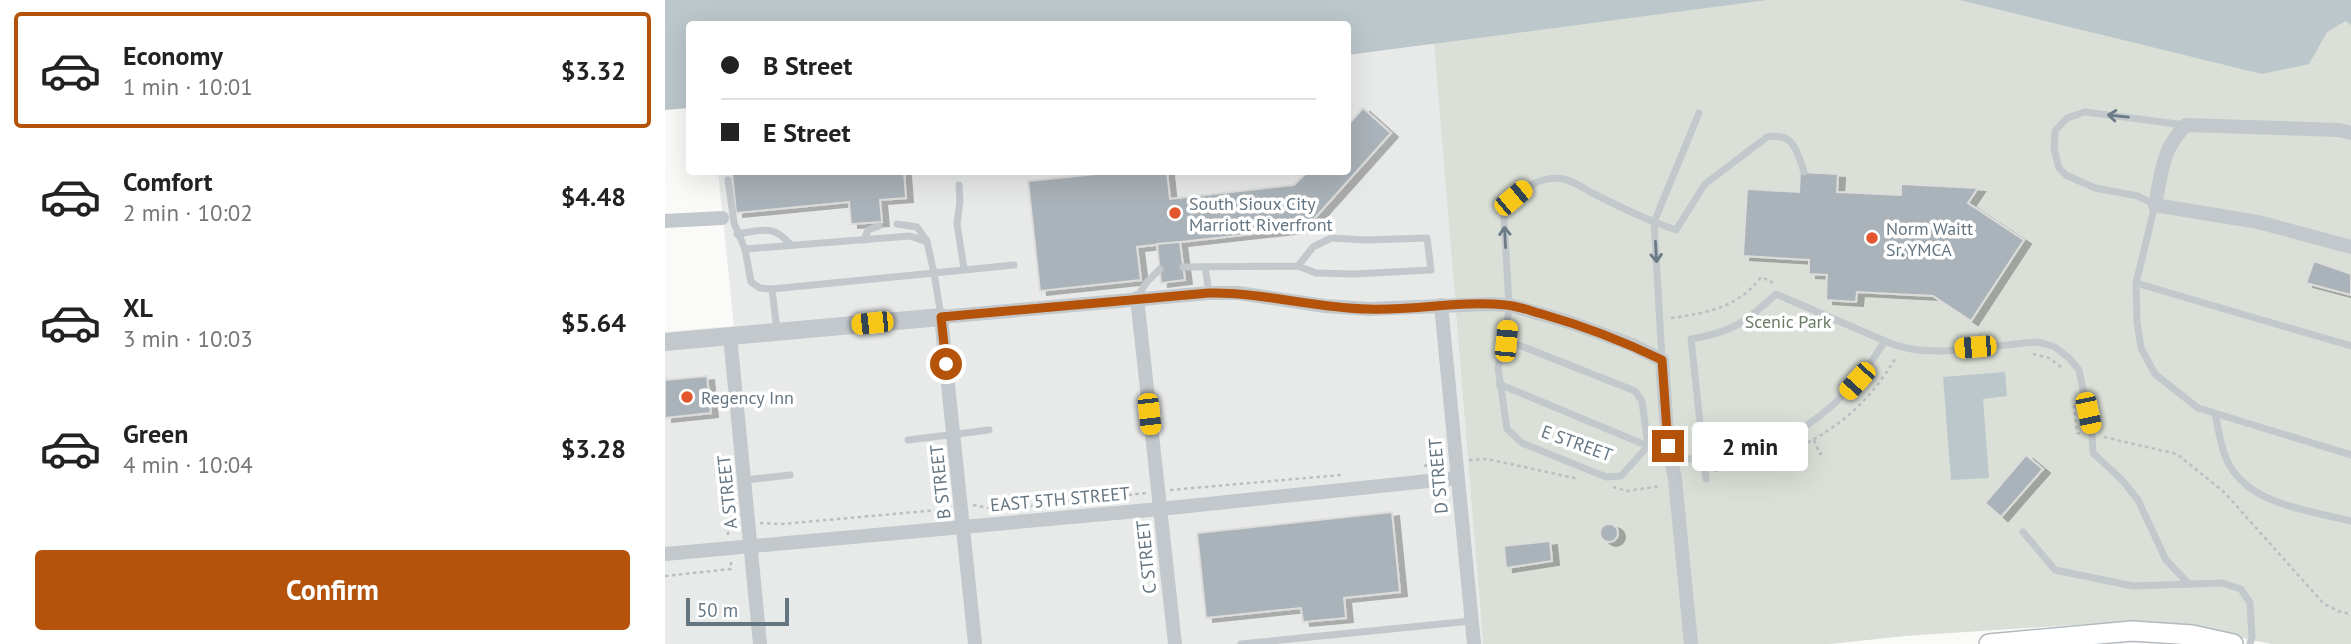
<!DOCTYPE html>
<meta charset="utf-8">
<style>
:root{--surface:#fff;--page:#f6f6f6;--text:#222;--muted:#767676;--line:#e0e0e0;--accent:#b45309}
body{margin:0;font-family:"PT Sans",sans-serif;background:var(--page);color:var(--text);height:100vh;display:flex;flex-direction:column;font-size:26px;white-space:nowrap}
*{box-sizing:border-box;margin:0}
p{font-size:23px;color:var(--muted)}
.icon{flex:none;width:38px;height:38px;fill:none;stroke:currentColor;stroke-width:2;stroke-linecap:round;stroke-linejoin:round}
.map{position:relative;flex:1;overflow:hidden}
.side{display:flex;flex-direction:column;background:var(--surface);width:665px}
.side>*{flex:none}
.hud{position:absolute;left:21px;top:21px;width:665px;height:154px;border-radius:7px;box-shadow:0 7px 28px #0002;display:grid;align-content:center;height:154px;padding:0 35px;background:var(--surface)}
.scale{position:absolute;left:21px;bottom:18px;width:103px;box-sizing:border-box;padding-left:7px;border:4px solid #657683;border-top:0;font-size:19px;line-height:24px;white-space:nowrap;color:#657683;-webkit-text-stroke:5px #fff;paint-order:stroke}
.end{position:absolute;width:32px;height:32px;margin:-16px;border:9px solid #b45309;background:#fff;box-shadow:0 0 0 4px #fff}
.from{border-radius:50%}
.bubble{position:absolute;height:49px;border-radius:7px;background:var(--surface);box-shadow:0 7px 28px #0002;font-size:23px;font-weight:700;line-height:49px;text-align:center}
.car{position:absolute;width:21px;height:42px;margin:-21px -10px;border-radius:9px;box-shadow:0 0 5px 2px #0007;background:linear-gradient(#f5c518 24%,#345 0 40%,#f5c518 0 76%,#345 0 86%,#f5c518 0)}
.hud b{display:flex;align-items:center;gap:24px;height:66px;font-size:26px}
.hud b+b{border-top:2px solid var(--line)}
.hud i{width:18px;height:18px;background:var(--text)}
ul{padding:12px 0 0;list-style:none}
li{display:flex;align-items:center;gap:21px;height:116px;margin:0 14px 10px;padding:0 21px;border:4px solid transparent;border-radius:7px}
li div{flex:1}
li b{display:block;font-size:26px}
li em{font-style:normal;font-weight:700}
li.selected{border-color:var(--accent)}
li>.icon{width:63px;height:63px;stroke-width:1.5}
.button{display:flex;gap:14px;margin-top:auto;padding:14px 35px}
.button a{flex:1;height:80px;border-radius:7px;background:var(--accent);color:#fff;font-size:28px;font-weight:700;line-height:80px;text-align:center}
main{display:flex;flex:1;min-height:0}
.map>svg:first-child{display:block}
</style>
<main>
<section class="side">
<ul>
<li class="selected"><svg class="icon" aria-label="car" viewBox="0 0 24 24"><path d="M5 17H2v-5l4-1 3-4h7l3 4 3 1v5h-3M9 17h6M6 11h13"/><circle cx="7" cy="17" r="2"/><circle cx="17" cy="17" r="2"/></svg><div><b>Economy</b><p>1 min · 10:01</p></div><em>$3.32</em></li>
<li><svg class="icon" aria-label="car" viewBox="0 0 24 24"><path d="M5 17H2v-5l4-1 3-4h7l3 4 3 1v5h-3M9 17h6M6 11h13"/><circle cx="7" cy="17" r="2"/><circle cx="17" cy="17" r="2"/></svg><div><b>Comfort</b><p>2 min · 10:02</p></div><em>$4.48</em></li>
<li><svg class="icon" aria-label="car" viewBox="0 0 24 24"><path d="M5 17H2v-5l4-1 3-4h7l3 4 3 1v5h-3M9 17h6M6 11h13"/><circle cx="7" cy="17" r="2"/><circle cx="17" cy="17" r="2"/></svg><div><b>XL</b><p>3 min · 10:03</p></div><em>$5.64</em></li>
<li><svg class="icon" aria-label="car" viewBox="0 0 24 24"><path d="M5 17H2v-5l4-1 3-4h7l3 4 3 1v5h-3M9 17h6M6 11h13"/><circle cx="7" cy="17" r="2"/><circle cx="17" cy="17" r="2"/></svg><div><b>Green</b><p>4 min · 10:04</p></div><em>$3.28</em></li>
</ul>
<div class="button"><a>Confirm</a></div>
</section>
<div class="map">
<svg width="1686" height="644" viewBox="0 0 1686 644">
<defs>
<filter id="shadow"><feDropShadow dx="7" dy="4" stdDeviation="0" flood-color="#0004"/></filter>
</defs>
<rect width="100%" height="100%" fill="#fafaf8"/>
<polygon fill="#e8e9e9" points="769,44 818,644 0,644 0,332 69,326 53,172 682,172 683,55"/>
<polygon fill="#dadfd7" points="917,0 1641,0 1686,8 1686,644 1606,644 1530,628 1439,623 1240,636 1165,644 818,644 769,44"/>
<g fill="#bbc7cb">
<polygon points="0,0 1102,0 683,55 682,24 24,24 24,108 0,110"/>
<polygon points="1295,0 1686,0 1686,25 1681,21 1662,32 1644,64 1597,74"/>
<polygon points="1340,372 1342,396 1318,399 1324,478 1286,480 1278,377"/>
</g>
<g fill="#aab3b9" stroke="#dcdcda" stroke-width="2" filter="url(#shadow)">
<polygon points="698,108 726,133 641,228 472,247 476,280 375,291 363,181 450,172 502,172 505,199 629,185 642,172 682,172 682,126"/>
<polygon points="67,172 239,172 241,198 215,200 217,222 186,224 184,202 71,213"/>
<polygon points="1135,172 1173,174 1172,192 1236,195 1236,184 1313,188 1303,203 1359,240 1306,321 1268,296 1192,292 1191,302 1161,300 1162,275 1144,274 1144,260 1078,256 1082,189 1134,192"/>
<polygon points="515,242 520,280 496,283 492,244"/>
<polygon points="1649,261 1686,274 1686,295 1641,283"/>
<polygon points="42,376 46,413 0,418 0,380"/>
<polygon points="1361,455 1378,469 1336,517 1320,503"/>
<polygon points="727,512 735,592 679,598 681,618 638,622 636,608 541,618 532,533"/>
<circle cx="944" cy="533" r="9"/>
<polygon points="885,541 887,561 841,568 839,546"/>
</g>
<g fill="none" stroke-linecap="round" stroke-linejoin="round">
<defs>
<polyline id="secondary" points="1324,644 1467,631 1527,635 1568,644"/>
</defs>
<use href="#secondary" stroke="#b3babf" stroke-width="22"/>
<g stroke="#bbbfc2" stroke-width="2.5" stroke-dasharray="3.5 3.5" stroke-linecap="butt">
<path d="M1006 318C1041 313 1073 308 1096 277L1111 284"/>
<polyline points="1368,354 1384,358 1396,367"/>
<polyline points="1409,405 1412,433 1418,434"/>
<polyline points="1439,437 1512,454 1559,492 1659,604 1676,612 1686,614"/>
<polyline points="1149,440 1155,454 1158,453"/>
<polyline points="804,460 822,459 914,479"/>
<polyline points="759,466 776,462"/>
<path d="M1049 471C1113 461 1168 439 1210 388 1218 378 1225 367 1232 356"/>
<polyline points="948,487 962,491 996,486"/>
<polyline points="505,490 676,475"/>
<polyline points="308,505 329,509"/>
<polyline points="359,507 481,493"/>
<polyline points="95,523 117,524 284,509"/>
<polyline points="63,535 63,525 71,525"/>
<polyline points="0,576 66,569 66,562"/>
</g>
<g stroke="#c3c8cc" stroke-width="7">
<path d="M1034 113 989 222 1011 230 1040 184 1102 137C1129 132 1132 151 1139 172"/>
<polyline points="1520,125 1420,112 1402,118 1390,131 1389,149 1394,168 1401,175 1430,188 1473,196 1490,205 1471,283 1472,322 1476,348 1490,374 1533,408 1686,455"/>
<polyline points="63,180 69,223 80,249 86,282 95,288 107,289 112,331"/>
<polyline points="294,185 295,201 292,224 299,269"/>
<polyline points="232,224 252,227 262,241"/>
<path d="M72 234C98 230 108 224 126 245"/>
<polyline points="199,240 203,230 214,226"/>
<polyline points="80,249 245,236 262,242 269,273 107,289"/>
<polyline points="518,267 633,266 651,273 689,274 766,270 762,238 701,240 666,238 648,247 633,266"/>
<polyline points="540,267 544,293"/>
<polyline points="1471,283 1686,346"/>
<polyline points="472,298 481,283 495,269"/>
<polyline points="276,316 269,273 349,265"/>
<polyline points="841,340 970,391 977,401 983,446"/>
<path d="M997 359 989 222C968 213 949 204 929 194 920 189 908 181 899 179 874 174 845 194 839 218L844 305 840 343 833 367 842 429 857 443 941 477 956 476 983 446H1003"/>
<polyline points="834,384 983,446"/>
<path d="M1550 414C1554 431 1556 451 1565 466 1587 505 1646 511 1686 521"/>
<polyline points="243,440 324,430"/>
<path d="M1007 461C1037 457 1068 456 1097 447 1150 430 1191 388 1220 341 1264 362 1324 344 1373 342L1390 347 1404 358 1414 370 1427 434 1428 453 1458 481 1473 500 1501 560 1524 584"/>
<path d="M1041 479 1026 339C1068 332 1081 322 1111 294L1220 341"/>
<polyline points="80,480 125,475"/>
<polyline points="1358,532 1390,570 1468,586 1557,583 1576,589 1585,603 1587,637 1585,644"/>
<polyline points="576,644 806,621"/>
</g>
<g stroke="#c3c8cc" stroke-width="14">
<path d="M1686 133 1674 130 1521 125C1496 150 1497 173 1490 205L1593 222 1686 247"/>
<polyline points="0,221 57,218"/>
<polyline points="472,298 510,644"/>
<polyline points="776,305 809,644"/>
<polyline points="65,336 95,644"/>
<polyline points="0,554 495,509 792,478"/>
<polyline points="310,644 276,317 544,293 573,293 660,306 704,309 823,304 844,305 901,321 965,344 997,360 1003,446 1010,479 1026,644"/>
</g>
<polyline stroke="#c3c8cc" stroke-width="18" points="0,342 276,317"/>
<use href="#secondary" stroke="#fff" stroke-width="19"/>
</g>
<defs><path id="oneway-shaft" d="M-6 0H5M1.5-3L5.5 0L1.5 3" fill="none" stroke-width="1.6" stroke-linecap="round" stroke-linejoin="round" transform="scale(1.75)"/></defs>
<g stroke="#6a7a87">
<use href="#oneway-shaft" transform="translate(1453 116) rotate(-174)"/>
<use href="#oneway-shaft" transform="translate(840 237) rotate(-93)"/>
<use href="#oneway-shaft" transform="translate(991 252) rotate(87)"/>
</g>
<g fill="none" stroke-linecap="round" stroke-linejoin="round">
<path stroke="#b45309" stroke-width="9" d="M281 364 276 317 544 293C597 292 649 308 703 309 749 311 795 300 841 305 853 306 866 311 877 314 919 326 958 341 997 360L1003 446"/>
</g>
<g fill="#e4572e" stroke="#fff" stroke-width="2.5">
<circle cx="510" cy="213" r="7"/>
<circle cx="1207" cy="238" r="7"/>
<circle cx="22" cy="397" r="7"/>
</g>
<g text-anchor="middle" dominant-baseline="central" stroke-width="7" stroke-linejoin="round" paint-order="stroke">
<g font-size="18" fill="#657683" stroke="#fff" text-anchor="start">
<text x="524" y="203">South Sioux City<tspan x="524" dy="21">Marriott Riverfront</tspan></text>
<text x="1221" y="228">Norm Waitt<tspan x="1221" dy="21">Sr. YMCA</tspan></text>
<text x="36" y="397">Regency Inn</text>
</g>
<g font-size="18" fill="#687a64" stroke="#fff">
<text x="1123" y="321">Scenic Park</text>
</g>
<g font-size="18" fill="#657683" stroke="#fff">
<text transform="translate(912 443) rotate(20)">E STREET</text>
<text transform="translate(773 476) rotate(-95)">D STREET</text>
<text transform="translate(275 482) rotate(-96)">B STREET</text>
<text transform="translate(62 492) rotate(-96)">A STREET</text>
<text transform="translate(395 499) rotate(-5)">EAST 5TH STREET</text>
<text transform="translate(481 557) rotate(-96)">C STREET</text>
</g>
</g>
</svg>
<div class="scale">50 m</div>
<i class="end from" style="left:281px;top:364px"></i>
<i class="end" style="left:1003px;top:446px"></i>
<div class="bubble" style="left:1027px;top:422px;width:116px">2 min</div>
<i class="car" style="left:848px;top:198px;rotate:50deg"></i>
<i class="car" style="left:207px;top:323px;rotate:264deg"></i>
<i class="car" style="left:841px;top:341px;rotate:5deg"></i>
<i class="car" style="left:1310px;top:347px;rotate:265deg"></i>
<i class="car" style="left:1192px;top:381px;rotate:222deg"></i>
<i class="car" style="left:1423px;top:413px;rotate:168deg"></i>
<i class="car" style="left:484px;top:414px;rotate:174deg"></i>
<div class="hud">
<b><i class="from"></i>B Street</b>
<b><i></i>E Street</b>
</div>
</div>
</main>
